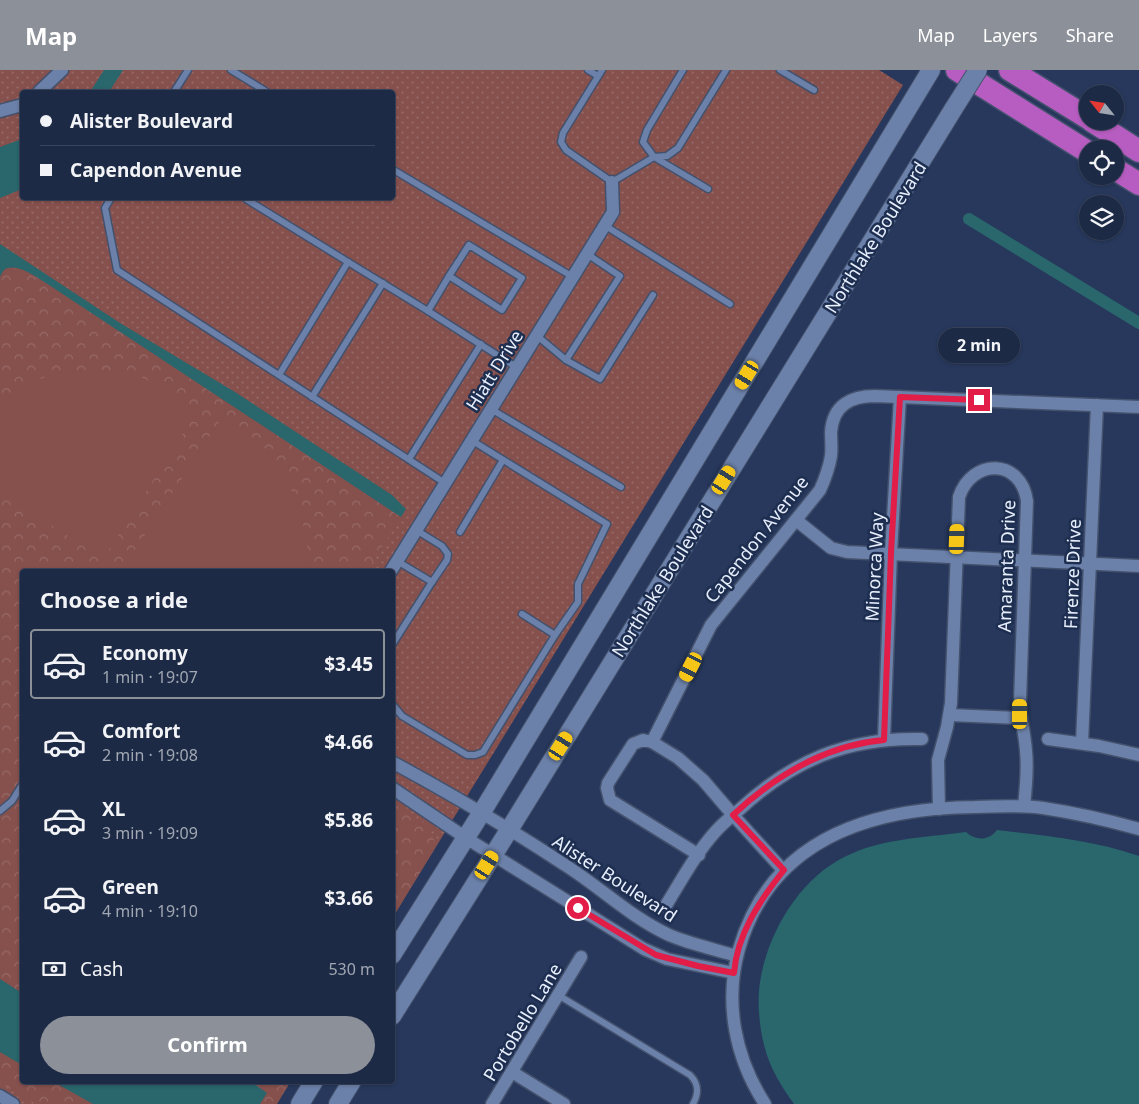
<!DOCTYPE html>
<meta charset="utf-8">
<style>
:root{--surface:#1d2a45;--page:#25324c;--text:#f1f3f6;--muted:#a0a7b3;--line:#3b465e;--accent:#8c9099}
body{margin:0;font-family:"Noto Sans",sans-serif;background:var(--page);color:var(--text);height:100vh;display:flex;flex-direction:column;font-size:19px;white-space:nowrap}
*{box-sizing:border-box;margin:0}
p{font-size:16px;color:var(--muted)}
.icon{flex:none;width:28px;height:28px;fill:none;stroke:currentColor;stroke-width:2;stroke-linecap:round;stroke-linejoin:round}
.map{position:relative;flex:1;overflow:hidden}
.side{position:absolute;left:20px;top:499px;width:375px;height:515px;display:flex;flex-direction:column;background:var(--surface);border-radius:5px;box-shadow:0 1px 4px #0004,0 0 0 1px var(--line)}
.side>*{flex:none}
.banner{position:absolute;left:20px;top:20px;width:375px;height:110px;border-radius:5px;box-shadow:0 1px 4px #0004,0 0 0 1px var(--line);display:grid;align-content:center;height:110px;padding:0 20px;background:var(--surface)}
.needle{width:32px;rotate:300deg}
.fabs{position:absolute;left:1079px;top:15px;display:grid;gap:10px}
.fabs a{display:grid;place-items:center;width:45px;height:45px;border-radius:50%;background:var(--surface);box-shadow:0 1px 4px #0004,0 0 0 1px var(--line);font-size:25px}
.end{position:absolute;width:22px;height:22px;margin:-11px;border:6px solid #e11d48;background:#fff;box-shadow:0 0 0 2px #fff}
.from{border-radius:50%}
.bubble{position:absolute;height:35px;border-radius:18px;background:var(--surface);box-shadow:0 1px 4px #0004,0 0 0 1px var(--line);font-size:16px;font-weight:700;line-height:35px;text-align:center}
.car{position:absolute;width:15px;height:30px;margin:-15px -8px;border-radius:6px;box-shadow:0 0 4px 1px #0007;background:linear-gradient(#f5c518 24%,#345 0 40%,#f5c518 0 76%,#345 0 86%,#f5c518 0)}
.banner b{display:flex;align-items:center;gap:18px;height:48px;font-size:19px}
.banner b+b{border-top:1px solid var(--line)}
.banner i{width:12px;height:12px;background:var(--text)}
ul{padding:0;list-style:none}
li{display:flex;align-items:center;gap:15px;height:70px;margin:0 10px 8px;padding:0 10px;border:2px solid transparent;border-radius:5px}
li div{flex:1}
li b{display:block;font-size:19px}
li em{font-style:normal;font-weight:700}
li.active{border-color:var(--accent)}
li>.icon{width:45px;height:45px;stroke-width:1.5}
h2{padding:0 20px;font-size:22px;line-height:60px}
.pay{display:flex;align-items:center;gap:12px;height:55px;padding:0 20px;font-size:19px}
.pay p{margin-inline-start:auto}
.primary-button{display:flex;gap:10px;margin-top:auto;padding:10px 20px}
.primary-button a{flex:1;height:58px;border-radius:30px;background:var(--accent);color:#fff;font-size:20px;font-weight:700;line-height:58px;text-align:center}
header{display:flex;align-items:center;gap:30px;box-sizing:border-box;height:70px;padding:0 25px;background:var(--accent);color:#fff}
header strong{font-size:24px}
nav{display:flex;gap:28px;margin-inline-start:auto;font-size:18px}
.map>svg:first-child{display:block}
</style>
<header>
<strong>Map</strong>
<nav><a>Map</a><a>Layers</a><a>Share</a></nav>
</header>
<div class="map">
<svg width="1139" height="1034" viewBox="0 0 1139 1034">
<defs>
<pattern id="grass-dots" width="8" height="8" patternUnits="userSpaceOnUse" patternTransform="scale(1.25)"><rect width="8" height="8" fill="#86504d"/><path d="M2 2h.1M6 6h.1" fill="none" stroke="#976a68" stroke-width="1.8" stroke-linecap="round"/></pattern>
<pattern id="park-crowns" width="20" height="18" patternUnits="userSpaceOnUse" patternTransform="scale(1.25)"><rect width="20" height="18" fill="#86504d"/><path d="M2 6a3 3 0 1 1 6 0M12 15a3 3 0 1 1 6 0" fill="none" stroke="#976a68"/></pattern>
</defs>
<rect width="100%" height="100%" fill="#27385c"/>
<path fill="url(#grass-dots)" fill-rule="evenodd" d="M0 0H879L903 15 393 847 392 501H22V1011H291L277 1034H0ZM22 22H392V128H22Z"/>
<g fill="url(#park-crowns)">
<polygon points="0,188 49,215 401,447 367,501 22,501 22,1011 290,1011 276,1034 36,1034 0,1013"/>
<polygon points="393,734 429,756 436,776 393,847"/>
</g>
<g fill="#86504d">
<path d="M127 300 165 319 196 343 108 481 94 483 0 421V328C17 319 34 310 53 305 77 300 103 301 127 300Z"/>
<path d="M222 347C237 357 257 367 268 382 292 411 311 463 308 501H131L128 491Z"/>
</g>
<g fill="#29676d">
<polygon points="104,0 123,0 109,22 90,22"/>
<polygon points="22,69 22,119 0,128 0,77"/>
<path d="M0 174 120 253 235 322 392 425 406 439 401 447 49 215C39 209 16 191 4 200 4 200 0 206 0 207Z"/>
<path d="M997 760C1045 766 1093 770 1139 786V1034H794C786 1023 778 1011 772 998 761 974 756 939 760 912 767 866 796 815 837 791 876 768 923 768 966 762 975 771 989 771 997 760Z"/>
<polygon points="0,909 22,923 22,995 0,982"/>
<polygon points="52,1011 250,1011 267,1023 260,1034 93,1034"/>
</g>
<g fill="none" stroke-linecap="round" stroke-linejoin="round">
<polyline stroke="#29676d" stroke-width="12" points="969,149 1139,253"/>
<defs>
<g id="lane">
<polyline points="231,0 267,22"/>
<polyline points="588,0 598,6"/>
<polyline points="602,0 563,63 561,72 566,80 612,112 654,87 708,119"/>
<polyline points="683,0 647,60 643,72 654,87 667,86 678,78 726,0"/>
<polyline points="780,0 814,20"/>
<polyline points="174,22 188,0"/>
<polyline points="392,99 573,207"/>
<polyline points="111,128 105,138 117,200 445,413"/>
<polyline points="247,128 246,129 348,192 279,305"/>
<polyline points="604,155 730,234"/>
<polyline points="348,192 428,241"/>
<polyline points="449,206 469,175 522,208 502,240 449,206 428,241 516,297"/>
<polyline points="536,265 566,290 620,206 587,184"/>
<polyline points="566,290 600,309 653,225"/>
<polyline points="312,327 383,213"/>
<polyline points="491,339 621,417"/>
<polyline points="471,370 607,454 578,514 578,532 555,565"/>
<polyline points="409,389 481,274"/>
<polyline points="416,460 442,476 448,484 447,490 432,512"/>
<polyline points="460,462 503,390"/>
<polyline points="392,575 432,512 397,491"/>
<polyline points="392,634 402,646 467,685 475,685 483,682 555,565 522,544"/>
<polyline points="0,741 12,731 22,715"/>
<path d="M558 925 690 1005C699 1014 699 1023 693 1034"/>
</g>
<g id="street">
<polyline points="39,22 62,0"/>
<polyline points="0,41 22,35"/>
<polyline points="796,450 831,478 847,482 1139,496"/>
<polyline points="391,501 613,142 612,112"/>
<polyline points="950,645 1020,648"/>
<polyline points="884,669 891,483 900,327"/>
<polyline points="1048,669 1099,676 1139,685"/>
<path d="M652 672 711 555 820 420C825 409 829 398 831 386 832 378 831 370 831 362 833 335 851 326 875 326L1139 337"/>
<polyline points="1082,673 1097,335"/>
<path d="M392 692C451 724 509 758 565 795 600 817 630 847 669 865 690 874 714 879 737 886"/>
<polyline points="392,718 466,768 644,879 667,889 734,903"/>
<path d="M939 739 938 690 947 657 951 633 959 427C972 388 1021 388 1027 431L1020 631C1020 648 1025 664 1026 681 1028 700 1026 718 1024 736"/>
<polyline points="699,785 610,730 607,718 608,713 633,674 643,670 652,672 678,688 703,710 733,745 783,800"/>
<path d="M665 837C681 811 696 783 716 761 723 753 731 747 739 740 793 690 848 667 922 669"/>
<polyline points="512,1002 564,1034"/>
<polyline points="0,1026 13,1034"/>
<polyline points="492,1034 581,887"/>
<path d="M765 1034C735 988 724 932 739 879 771 768 871 738 975 737 998 736 1021 735 1043 738 1076 743 1107 750 1139 759"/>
</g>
<g id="secondary">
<polyline points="392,885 482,742 931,0"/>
<polyline points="392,946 509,760 954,38"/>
<polyline points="300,1034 314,1011"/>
<polyline points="338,1034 352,1011"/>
</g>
<g id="highway">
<polyline points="957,0 1088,82"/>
<polyline points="1010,0 1088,48"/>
<polyline points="1092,51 1139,81"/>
<polyline points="1115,99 1139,114"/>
</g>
</defs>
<use href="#lane" stroke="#43516d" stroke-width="9"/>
<use href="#street" stroke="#43516d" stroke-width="15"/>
<use href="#secondary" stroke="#43516d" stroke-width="20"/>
<use href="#highway" stroke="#43516d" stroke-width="25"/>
<use href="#lane" stroke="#6c81a9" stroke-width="6"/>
<use href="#street" stroke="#6c81a9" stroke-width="12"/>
<use href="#secondary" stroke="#6c81a9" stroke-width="18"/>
<use href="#highway" stroke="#b75dc1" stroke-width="22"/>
<defs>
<polyline id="secondary-bridge" points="954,38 978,0"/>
</defs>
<use href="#secondary-bridge" stroke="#43516d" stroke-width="20" stroke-linecap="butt"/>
<use href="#secondary-bridge" stroke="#6c81a9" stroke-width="18"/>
</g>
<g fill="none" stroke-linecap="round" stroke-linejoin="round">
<path stroke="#e11d48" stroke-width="6" d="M578 838 656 885 698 896 734 903C737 864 760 830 784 800L733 745C775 706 825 675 884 670L891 483 900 327 979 330"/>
</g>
<g text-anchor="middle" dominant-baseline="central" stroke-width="5" stroke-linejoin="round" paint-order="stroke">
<g font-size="18" fill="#e7eefc" stroke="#1d2e50">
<text transform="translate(875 167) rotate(-58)">Northlake Boulevard</text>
<text transform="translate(494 300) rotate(-58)">Hiatt Drive</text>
<text transform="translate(756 469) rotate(-52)">Capendon Avenue</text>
<text transform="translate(1006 496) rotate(-88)">Amaranta Drive</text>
<text transform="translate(874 497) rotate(-87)">Minorca Way</text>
<text transform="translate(1072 504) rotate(-88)">Firenze Drive</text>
<text transform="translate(662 511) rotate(-58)">Northlake Boulevard</text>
<text transform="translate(615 808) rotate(33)">Alister Boulevard</text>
<text transform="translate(522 952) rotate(-59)">Portobello Lane</text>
</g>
</g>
</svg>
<div class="fabs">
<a><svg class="needle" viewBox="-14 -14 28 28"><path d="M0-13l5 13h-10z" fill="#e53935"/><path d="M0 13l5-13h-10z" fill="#a0a7b3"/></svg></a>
<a><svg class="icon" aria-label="locate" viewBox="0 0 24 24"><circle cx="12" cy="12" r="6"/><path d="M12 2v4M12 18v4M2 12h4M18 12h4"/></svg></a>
<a><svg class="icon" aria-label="layers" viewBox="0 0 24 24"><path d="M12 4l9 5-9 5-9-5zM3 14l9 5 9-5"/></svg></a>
</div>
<i class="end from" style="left:578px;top:838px"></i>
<i class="end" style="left:979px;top:330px"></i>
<div class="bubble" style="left:938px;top:258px;width:82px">2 min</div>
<i class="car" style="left:747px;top:305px;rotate:211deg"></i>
<i class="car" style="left:724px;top:410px;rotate:32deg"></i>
<i class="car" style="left:957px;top:469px;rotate:2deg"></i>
<i class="car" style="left:691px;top:597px;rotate:207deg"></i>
<i class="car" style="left:1020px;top:644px;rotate:0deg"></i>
<i class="car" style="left:561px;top:676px;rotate:32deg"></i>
<i class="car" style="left:487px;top:795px;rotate:32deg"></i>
<div class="banner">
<b><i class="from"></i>Alister Boulevard</b>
<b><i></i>Capendon Avenue</b>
</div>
<section class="side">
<h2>Choose a ride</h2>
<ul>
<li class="active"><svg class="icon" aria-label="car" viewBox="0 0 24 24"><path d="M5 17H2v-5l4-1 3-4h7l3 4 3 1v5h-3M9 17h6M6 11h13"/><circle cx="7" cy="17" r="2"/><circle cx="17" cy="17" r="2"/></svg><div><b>Economy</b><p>1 min · 19:07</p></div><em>$3.45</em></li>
<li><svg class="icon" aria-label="car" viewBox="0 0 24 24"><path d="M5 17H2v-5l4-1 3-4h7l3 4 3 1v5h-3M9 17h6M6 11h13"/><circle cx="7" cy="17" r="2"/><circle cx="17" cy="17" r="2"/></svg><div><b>Comfort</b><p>2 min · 19:08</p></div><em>$4.66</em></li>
<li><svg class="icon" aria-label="car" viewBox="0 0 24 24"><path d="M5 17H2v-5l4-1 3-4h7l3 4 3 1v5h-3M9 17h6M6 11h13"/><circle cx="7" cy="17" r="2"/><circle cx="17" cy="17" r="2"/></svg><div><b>XL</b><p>3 min · 19:09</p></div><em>$5.86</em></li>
<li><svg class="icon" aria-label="car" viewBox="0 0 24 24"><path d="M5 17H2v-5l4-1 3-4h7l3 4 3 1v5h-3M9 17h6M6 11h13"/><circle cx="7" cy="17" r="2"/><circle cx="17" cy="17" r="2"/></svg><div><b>Green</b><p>4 min · 19:10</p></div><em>$3.66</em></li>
</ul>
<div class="pay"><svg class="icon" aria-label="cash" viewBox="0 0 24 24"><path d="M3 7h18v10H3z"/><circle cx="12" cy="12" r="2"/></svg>Cash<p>530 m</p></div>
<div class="primary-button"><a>Confirm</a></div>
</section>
</div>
